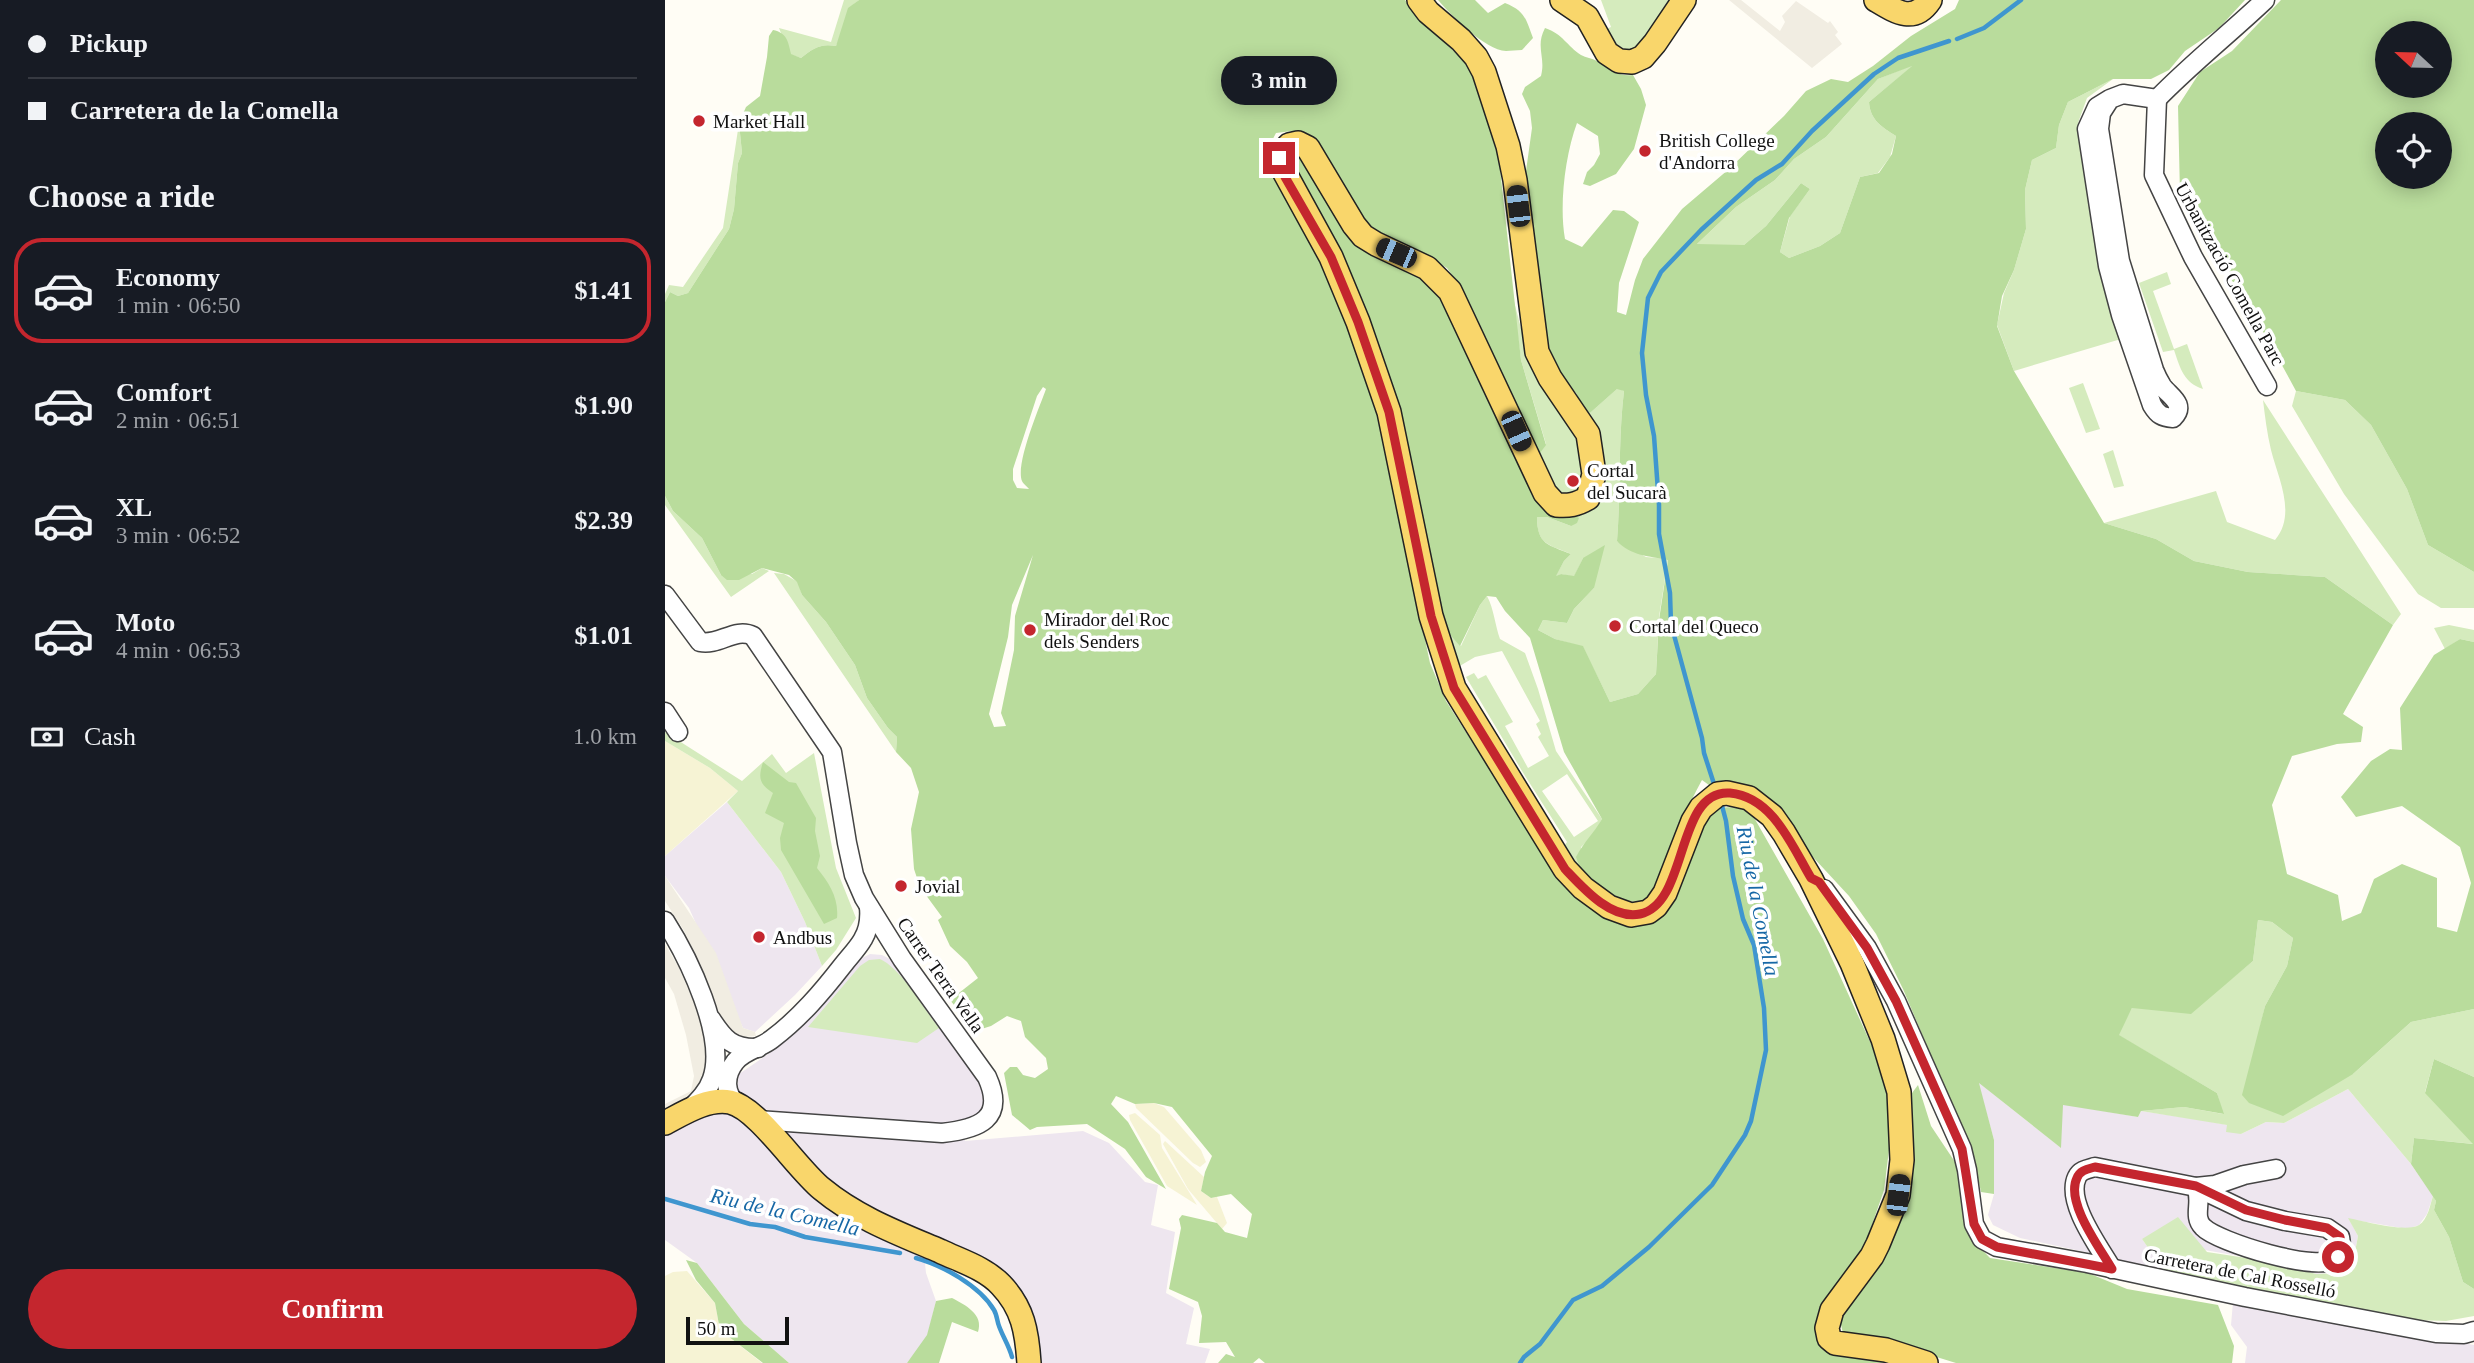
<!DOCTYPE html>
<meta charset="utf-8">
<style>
:root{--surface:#171b24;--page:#20242c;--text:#f1f3f6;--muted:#9ea1a6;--line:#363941;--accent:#c4262e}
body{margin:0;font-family:"Times New Roman",serif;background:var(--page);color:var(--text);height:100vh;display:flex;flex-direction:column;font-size:26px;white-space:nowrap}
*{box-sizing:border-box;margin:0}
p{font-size:23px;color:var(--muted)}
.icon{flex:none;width:38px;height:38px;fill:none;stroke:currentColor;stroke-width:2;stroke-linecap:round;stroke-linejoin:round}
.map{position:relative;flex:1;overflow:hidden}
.drawer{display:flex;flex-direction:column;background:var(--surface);width:665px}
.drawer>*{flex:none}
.guide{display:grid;align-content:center;height:154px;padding:0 28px;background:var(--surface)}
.needle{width:46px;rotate:292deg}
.fabs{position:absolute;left:1710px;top:21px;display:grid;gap:14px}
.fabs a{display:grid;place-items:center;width:77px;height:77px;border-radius:50%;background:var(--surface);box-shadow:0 4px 18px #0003;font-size:35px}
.scale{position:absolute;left:21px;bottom:18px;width:103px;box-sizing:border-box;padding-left:7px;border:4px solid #111;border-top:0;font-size:19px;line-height:24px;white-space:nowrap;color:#111;-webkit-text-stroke:5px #fff;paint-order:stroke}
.end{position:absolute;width:32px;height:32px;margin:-16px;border:9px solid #c4262e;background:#fff;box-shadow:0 0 0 4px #fff}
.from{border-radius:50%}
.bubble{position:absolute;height:49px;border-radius:24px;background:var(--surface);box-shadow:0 4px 18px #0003;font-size:23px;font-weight:700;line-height:49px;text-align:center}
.car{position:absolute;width:21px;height:42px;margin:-21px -10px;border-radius:9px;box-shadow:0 0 5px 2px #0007;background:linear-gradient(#222 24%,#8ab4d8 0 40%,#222 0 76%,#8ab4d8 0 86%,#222 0)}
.guide b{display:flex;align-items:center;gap:24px;height:66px;font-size:26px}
.guide b+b{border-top:2px solid var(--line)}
.guide i{width:18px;height:18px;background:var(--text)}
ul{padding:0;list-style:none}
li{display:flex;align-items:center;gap:21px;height:105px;margin:0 14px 10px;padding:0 14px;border:4px solid transparent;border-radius:28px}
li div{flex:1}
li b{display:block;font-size:26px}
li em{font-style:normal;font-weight:700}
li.active{border-color:var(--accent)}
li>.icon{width:63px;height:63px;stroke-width:1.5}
h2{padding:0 28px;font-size:32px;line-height:84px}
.pay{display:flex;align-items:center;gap:18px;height:77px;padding:0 28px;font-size:26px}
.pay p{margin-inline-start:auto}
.primary-button{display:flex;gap:14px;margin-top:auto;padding:14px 28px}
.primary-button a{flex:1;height:80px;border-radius:42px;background:var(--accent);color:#fff;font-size:28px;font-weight:700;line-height:80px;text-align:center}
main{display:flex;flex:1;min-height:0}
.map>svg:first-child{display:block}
</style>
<main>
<section class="drawer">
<div class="guide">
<b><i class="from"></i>Pickup</b>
<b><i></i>Carretera de la Comella</b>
</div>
<h2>Choose a ride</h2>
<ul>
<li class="active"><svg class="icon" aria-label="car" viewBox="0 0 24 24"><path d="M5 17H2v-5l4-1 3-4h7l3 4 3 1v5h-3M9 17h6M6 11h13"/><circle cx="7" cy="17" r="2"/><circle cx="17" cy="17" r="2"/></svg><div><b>Economy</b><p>1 min · 06:50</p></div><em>$1.41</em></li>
<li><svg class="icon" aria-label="car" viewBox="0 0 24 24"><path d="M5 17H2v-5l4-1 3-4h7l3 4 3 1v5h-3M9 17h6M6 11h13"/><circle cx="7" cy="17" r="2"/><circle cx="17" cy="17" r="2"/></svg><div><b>Comfort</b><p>2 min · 06:51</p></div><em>$1.90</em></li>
<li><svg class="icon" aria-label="car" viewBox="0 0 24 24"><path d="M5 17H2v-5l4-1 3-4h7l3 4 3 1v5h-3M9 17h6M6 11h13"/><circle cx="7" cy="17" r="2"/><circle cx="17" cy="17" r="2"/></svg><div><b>XL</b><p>3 min · 06:52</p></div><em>$2.39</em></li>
<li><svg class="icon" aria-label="car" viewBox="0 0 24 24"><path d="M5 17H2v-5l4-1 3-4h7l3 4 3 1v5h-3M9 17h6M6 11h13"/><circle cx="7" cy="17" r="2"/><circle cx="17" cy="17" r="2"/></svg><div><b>Moto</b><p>4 min · 06:53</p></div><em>$1.01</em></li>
</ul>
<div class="pay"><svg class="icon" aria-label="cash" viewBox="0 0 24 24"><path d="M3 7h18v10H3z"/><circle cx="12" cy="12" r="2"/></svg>Cash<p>1.0 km</p></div>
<div class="primary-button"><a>Confirm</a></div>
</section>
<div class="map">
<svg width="1809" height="1363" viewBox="0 0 1809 1363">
<rect width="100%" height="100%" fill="#fffdf5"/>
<g fill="#eee6ef">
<polygon points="62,802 116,872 140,922 157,966 130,995 90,1032 78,1028 24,908 0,876 0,856"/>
<polygon points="205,954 217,955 231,962 315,1080 322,1099 316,1112 308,1119 271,1126 107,1115 71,1093 74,1074 115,1046 164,999 195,959"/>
<polygon points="1313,1082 1395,1147 1397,1104 1473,1117 1476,1111 1536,1120 1563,1125 1576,1134 1601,1122 1619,1123 1683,1089 1746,1164 1768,1196 1762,1214 1754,1225 1742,1229 1684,1219 1693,1236 1688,1263 1673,1273 1651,1274 1608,1262 1477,1239 1498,1269 1355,1238 1328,1225 1323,1215 1329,1194 1329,1140"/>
<polygon points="54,1111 68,1113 259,1254 261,1273 271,1301 262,1338 242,1363 124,1363 79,1324 32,1263 0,1240 0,1132 35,1114"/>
<polygon points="122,1129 299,1137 300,1141 418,1131 444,1143 480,1182 493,1185 486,1225 510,1232 501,1293 529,1308 521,1344 545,1349 540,1363 376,1363 369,1317 350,1286 195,1204 155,1176 118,1132"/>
<polygon points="1568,1302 1809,1345 1809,1363 1580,1363 1582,1347 1566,1325"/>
</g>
<g fill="#f6f3d4">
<polygon points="0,741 45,768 73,791 0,856"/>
<polygon points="489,1103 499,1107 536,1150 541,1162 535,1167 528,1163 471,1108 470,1104"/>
<polygon points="470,1113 495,1135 497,1148 532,1205 502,1186 465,1120 464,1115"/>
<polygon points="500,1141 539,1177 536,1191 546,1198 552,1197 562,1223 557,1229 523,1189 498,1144"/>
<polygon points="22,1271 50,1303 55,1330 97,1363 0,1363 0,1276 8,1272"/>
</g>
<g fill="#d5ebbd" fill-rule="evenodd">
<path d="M179 0H194L189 4 171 46C156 43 148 48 136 58L124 54 114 28 166 42Z"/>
<path d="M936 0H1013L972 51C955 50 949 44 939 30L946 27Z"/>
<path d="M1250 64 1204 102C1205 120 1217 127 1231 136L1225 157 1213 173 1195 177 1175 233 1155 246 1124 258 1115 252 1125 216 1145 189 1136 183 1101 226 1079 245H1031L1071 207 1110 180 1129 159 1161 137 1213 79Z"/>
<polygon points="1448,79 1422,98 1413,123 1426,200 1456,339 1349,371 1332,325 1339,293 1349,270 1361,229 1360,190 1367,160 1391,148 1394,125 1403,102"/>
<polygon points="74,123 77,153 73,163 69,209 64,229 23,293 13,296 5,292 0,302 0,294 4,285 18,287 58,228"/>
<path d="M1502 272 1506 284 1488 291 1509 349 1522 344 1538 389C1519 383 1515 368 1509 350L1498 352 1474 283Z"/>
<polygon points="847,294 857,332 876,380 900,415 922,455 918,491 897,497 889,489 866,447 881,444 856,360"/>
<polygon points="1418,383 1435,429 1421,433 1404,388"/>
<path d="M953 388 959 391C953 441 956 491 952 541L981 557 1003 559 994 617 991 674 973 694 945 702 918 647 890 639 873 630 878 620 902 623 909 609 929 588 918 558 909 577 896 574 890 577 899 561 906 554C883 544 872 545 872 517H882L906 526 903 513 918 510 920 411 925 413Z"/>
<polygon points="1631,391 1680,400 1706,425 1742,489 1763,545 1809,572 1809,608 1776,608 1753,594 1679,494 1627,406"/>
<path d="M1598 400 1736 614 1728 625 1660 577 1583 572 1529 561 1491 539 1439 523 1551 491 1562 522 1610 540C1632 514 1613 478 1606 450 1602 433 1600 417 1598 400Z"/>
<polygon points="1448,450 1459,486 1449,488 1438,454"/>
<polygon points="0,496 8,511 37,538 56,575 87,574 97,568 104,571 66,597 0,505"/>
<polygon points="109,573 119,574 133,582 137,595 161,622 190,665 202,698 223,728 232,737 231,752"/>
<path d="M822 596C829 609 830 625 835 639L860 653 873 689 891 751 937 819 929 835 916 847V871L896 850 902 842 857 771 801 677 809 673 813 679 821 675 848 722 840 726 863 768 884 756 873 737 876 734 871 724 875 721 837 651 810 657 793 667 775 617 786 636 796 646 815 605ZM902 774 933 821 909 837 877 791Z"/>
<polygon points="1784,625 1809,630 1809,642 1795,639 1780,649 1769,628"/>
<polygon points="0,732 77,781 107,754 121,773 149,753 171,868 191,918 171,950 157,966 140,922 116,872 62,802 73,791 45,768 0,741"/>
<polygon points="1593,920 1607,922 1628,938 1622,966 1600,1006 1594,1032 1688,1074 1746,1022 1809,1009 1809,1077 1769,1059 1760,1092 1809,1144 1749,1138 1746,1164 1683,1089 1619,1123 1601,1122 1576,1134 1561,1132 1562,1125 1476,1111 1519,1107 1558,1114 1552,1093 1453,1035 1467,1008 1559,985 1588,961"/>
<path d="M215 959C238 970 258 1008 274 1028L252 1043 143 1027 195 966 204 960Z"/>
<path d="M1768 1196 1771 1201 1769 1210 1784 1237 1798 1282 1809 1289V1316L1781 1321 1749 1320 1563 1285 1498 1269 1477 1239 1513 1217 1542 1252 1608 1262 1651 1274 1673 1273 1688 1263 1693 1236 1683 1218C1699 1221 1741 1233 1754 1225 1763 1219 1765 1205 1768 1196Z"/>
</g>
<g fill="#b9dc9c" fill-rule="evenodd">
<path d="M194 0H740L762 26 808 69 830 123 856 360 881 445 875 453 866 447 797 289 782 268 757 253 699 224 646 137 627 131 611 133 601 152 606 170 656 256 678 308 710 401 765 663 781 701 894 878 974 922 1047 809C1063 806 1073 806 1087 814L1158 939 1207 1046 1229 1110 1219 1190 1198 1251 1156 1334 1238 1363H600L594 1358 588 1363H553L561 1354 570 1357 561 1342 534 1343 537 1316 533 1302 504 1289 516 1228 514 1219 517 1215 552 1223 560 1232 582 1238 587 1214 566 1194 546 1198 536 1191 540 1172 547 1156 507 1107 489 1103 470 1104 451 1096 446 1104 463 1122 501 1189 481 1177 460 1149 422 1124 372 1127 365 1130 347 1115 339 1073 345 1067H352L358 1075 370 1078 383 1069 381 1058 360 1037 356 1021 342 1016 326 1026 310 1031 285 1000 313 978 302 962 285 946 273 920 277 917 255 887 249 869 246 829 254 792 246 768 231 752 232 737 223 728 202 698 190 665 161 622 137 595 132 582 124 575 97 568 74 580H62L56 575 37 538 8 511 0 496V302L5 292 13 296 23 293 64 229 69 209 73 163 77 153 74 123 81 107 95 96 102 57 104 36 108 30C122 33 123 41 126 54L136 58C148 48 156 43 171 46L183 8ZM378 387 381 389C375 406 350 464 357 481 358 484 362 486 364 489L352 488 348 480V469L372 396ZM368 555 350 616 349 650 336 713 341 726 329 727 324 714 343 637 347 605Z"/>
<path d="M773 0H810L823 13 840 3C860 11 861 19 868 38L857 50C851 50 846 51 841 51 820 50 786 15 773 0Z"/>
<path d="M1294 0H1580L1554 28 1520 51 1504 70 1486 79H1448L1403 102 1394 125 1391 148 1367 160 1360 190 1361 229 1349 270 1337 296 1332 326 1349 371 1439 523 1491 539 1529 561 1583 572 1660 577 1728 625 1678 714 1698 727 1696 742 1672 744 1627 756 1607 805 1622 874 1673 895 1677 921 1696 913 1709 879 1737 864 1772 878V927L1792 932 1806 883 1795 847 1737 806 1691 817 1676 797 1706 761 1725 749 1737 750 1735 708 1769 655 1795 639 1809 642V1009L1746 1022 1688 1074 1618 1116 1584 1103 1577 1095 1600 1006 1622 966 1628 938 1607 922 1593 920 1588 961 1526 1014 1467 1008 1454 1035 1552 1093 1559 1114 1519 1107 1476 1111 1473 1117 1398 1105 1396 1148 1314 1083 1329 1140V1194L1316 1192 1308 1155 1238 989 1211 934 1184 896 1147 856 1112 805 1069 786 1048 788 1037 780C1030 793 1023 806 1018 820 1007 847 1002 885 976 902 948 903 919 883 911 857 918 843 929 833 937 819L899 752 865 638 840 611 831 597 822 596 815 605 795 646 786 636 775 617 733 414 626 167V155L631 152 638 156 674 222 754 272 770 286 903 513 914 518 912 523 906 526 882 517H872C872 545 884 545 906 554L899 561 891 576 896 574 909 576 918 558 940 545 929 588 909 609 902 623 878 620 873 630 890 639 918 646 945 702 973 694 991 674 994 620 1003 560C984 556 966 556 952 541 956 491 953 441 959 391L952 389 925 413 920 411 911 393 896 377 879 340 862 226 861 171 867 128 865 111 857 94 860 87 876 76C881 57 870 47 880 28 898 34 902 46 916 55 921 58 927 58 932 61 945 69 953 77 968 75L976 89 981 105 969 149 951 174 925 186 918 184 922 172 929 165 935 154 933 136 912 123C900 155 894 206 900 239L917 247 948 210 959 211 974 222 954 283 952 312 961 315 970 280 978 259 1017 209 1064 169 1119 116 1141 91 1166 79 1183 82 1208 66 1246 36 1290 9ZM1247 66 1204 102C1205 120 1217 127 1231 136L1227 154 1214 173 1195 177 1175 233 1155 246 1124 258 1115 252 1124 218 1145 189 1136 183 1101 226 1079 245 1032 244 1071 207 1110 180 1129 159 1161 137 1213 79Z"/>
<path d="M1616 0H1809V572L1763 545 1742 489 1706 425 1680 400 1631 391 1606 345 1515 195 1513 106 1535 72 1567 51ZM1722 33H1774V86H1722ZM1722 124H1774V177H1722Z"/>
<path d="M98 762 124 782 131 783 151 818 150 831 155 856 152 868C164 883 174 898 172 918L159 924 116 850 115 838 119 823 100 813 108 793C94 784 93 778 98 762Z"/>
<polygon points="1769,1059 1809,1077 1809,1289 1798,1282 1784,1237 1769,1210 1771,1201 1746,1164 1749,1138 1808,1144 1760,1093"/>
<polygon points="1253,1085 1266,1126 1292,1165 1304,1236 1325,1258 1423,1273 1462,1289 1553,1305 1569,1346 1567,1363 1291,1363 1223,1342 1189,1337 1178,1333 1175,1321 1243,1190 1247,1093"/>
<polygon points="21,1260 32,1263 79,1324 124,1363 98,1363 55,1330 50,1303 31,1280"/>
<path d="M287 1298C300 1305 319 1314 313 1332L287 1322 274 1363H242L262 1335 271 1301Z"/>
</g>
<g fill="#f1ede2">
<polygon points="1064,0 1076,0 1115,31 1120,22 1117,16 1131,1 1163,23 1165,21 1173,32 1170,35 1177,44 1147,68"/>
<polygon points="0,876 51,953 78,1028 90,1032 91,1036 79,1037 72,1036 58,1023 35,963 18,929 0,901"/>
<polygon points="0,944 14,968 29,1003 42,1040 45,1058 36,1091 0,1113 0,1104 26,1091 29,1076 21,1035 9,994 0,978"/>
</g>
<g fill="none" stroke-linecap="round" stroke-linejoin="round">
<g stroke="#3f96cf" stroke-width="4.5">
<polyline points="1292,39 1319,28 1356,0"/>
<polyline points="1050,787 1039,753 1037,738 1006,624 1005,593 994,534 994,505 989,436 981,395 977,353 983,298 996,272 1036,230 1091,180 1117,164 1147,131 1209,74 1233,58 1284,41"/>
<polyline points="0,1199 85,1224 110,1227 140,1237 235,1253"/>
<path d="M251 1258C277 1265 315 1286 329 1310 332 1315 332 1321 334 1326 338 1337 344 1346 347 1357"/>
<polyline points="855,1363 859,1357 875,1344 908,1300 937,1286 984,1247 1047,1185 1080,1135 1086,1121 1101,1050 1099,1008 1089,945 1078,919 1068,876 1061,821 1056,802"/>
</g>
<defs>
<g id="minor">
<path d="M1445 99 1436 113 1434 129 1455 261 1489 370C1491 375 1494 381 1497 386 1504 396 1522 404 1508 418 1497 417 1493 415 1487 405L1456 315 1443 266 1422 129 1432 107 1445 99 1458 94 1492 99C1526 64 1564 34 1600 0"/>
<polyline points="1492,99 1489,175 1528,257 1602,386"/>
<path d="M0 595 35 642C54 646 70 627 88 636L167 752 182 843 189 875 199 898 237 959 322 1077C341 1119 314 1129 277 1133L94 1120"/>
<polyline points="0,712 13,732"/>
<polyline points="1159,889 1202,948 1231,1001 1297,1149 1302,1170 1309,1224 1317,1239 1332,1247 1422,1263 1580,1297 1771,1333 1799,1334 1809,1331"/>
<path d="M0 921C23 957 62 1036 47 1079 43 1091 34 1100 25 1109"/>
<path d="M46 1019C59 1039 67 1049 93 1048"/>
<path d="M73 1105C59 1094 59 1076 70 1062 79 1050 96 1048 107 1039 135 1018 157 992 178 965 185 956 193 948 198 939 204 929 205 918 204 907"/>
<path d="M1531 1187 1581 1211 1620 1221 1662 1228 1675 1237C1676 1244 1678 1252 1672 1258 1656 1274 1552 1242 1538 1227 1527 1216 1538 1202 1531 1187Z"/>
<path d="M1447 1269C1435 1248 1400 1202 1412 1177 1415 1170 1423 1169 1430 1167L1531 1187 1550 1185 1579 1175 1611 1169"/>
</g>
<g id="major">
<path d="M754 0 763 12 796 40 811 57 819 72 843 146 850 180 872 352 885 378 923 434 929 474 923 498C911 505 904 506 891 505L880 493 785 291 762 268 711 244 698 236 689 225 643 148 633 143 624 145 614 158 615 164 666 257 693 322 724 412 766 616 789 688 900 869 918 888 944 907 966 915 983 912 991 906 1000 893 1028 821 1036 808 1053 794 1062 793 1084 798 1107 816 1119 833 1146 879 1187 963 1218 1039 1234 1092 1237 1160 1233 1195 1213 1244 1207 1256 1167 1310 1162 1328 1164 1338 1170 1343 1221 1350 1261 1363"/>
<polyline points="897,0 922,17 942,53 954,61 967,62 978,57 990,43 1019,0"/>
<path d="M1211 0C1231 12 1249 24 1265 0"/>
<path d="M0 1123C19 1113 42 1098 65 1102 93 1108 132 1169 157 1189 192 1218 235 1234 275 1251 296 1261 320 1268 336 1285 358 1308 362 1332 364 1363"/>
</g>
</defs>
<use href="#minor" stroke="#444" stroke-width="21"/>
<use href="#major" stroke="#222" stroke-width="26"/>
<use href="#minor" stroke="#fff" stroke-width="18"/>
<use href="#major" stroke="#f9d66b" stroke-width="23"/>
</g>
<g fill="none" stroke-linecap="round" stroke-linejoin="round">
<path stroke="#c4262e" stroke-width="9" d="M614 158 620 177 666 257 693 322 724 412 766 616 789 688 900 869C918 888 946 920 975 914 1024 904 1010 789 1065 793 1108 797 1127 846 1146 878L1154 882 1202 948 1231 1001 1297 1149 1309 1224 1317 1239 1332 1247 1447 1269C1435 1248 1400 1202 1412 1178 1415 1170 1423 1169 1430 1167L1531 1186 1581 1210 1620 1220 1662 1228 1675 1237 1677 1248 1673 1257"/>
</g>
<g fill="#c4262e" stroke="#fff" stroke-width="2.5">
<circle cx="34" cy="121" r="7"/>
<circle cx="980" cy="151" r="7"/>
<circle cx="908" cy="481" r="7"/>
<circle cx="950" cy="626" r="7"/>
<circle cx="365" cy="630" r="7"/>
<circle cx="236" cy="886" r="7"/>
<circle cx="94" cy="937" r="7"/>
</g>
<g text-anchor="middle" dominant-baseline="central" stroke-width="7" stroke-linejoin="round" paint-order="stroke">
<g font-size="19" fill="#111" stroke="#fff" text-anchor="start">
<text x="48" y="121">Market Hall</text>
<text x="994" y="140">British College<tspan x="994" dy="22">d'Andorra</tspan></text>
<text x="922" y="470">Cortal<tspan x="922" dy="22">del Sucarà</tspan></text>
<text x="379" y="619">Mirador del Roc<tspan x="379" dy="22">dels Senders</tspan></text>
<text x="964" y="626">Cortal del Queco</text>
<text x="250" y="886">Jovial</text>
<text x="108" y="937">Andbus</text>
</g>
<g font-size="19" fill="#111" stroke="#fff">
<text transform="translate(1565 274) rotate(61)">Urbanització Comella Parc</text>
<text transform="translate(276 975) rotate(55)">Carrer Terra Vella</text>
<text transform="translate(1575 1273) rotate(11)">Carretera de Cal Rosselló</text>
</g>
<g font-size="21" font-style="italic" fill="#1768a6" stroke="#fff">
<text transform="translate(1093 901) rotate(79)">Riu de la Comella</text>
<text transform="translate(120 1212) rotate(13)">Riu de la Comella</text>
</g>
</g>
</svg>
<div class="fabs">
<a><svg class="needle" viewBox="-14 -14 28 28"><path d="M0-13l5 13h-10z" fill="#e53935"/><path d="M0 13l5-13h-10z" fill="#9ea1a6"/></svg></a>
<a><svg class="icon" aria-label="locate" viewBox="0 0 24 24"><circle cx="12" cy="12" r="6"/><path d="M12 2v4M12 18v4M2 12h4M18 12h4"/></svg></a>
</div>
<div class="scale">50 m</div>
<i class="end from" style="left:1673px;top:1257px"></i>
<i class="end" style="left:614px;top:158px"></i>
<div class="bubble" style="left:556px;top:56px;width:116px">3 min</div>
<i class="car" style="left:853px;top:206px;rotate:353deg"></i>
<i class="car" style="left:731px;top:253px;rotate:293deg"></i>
<i class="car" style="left:851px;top:431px;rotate:156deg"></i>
<i class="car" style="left:1233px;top:1195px;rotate:7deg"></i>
</div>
</main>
